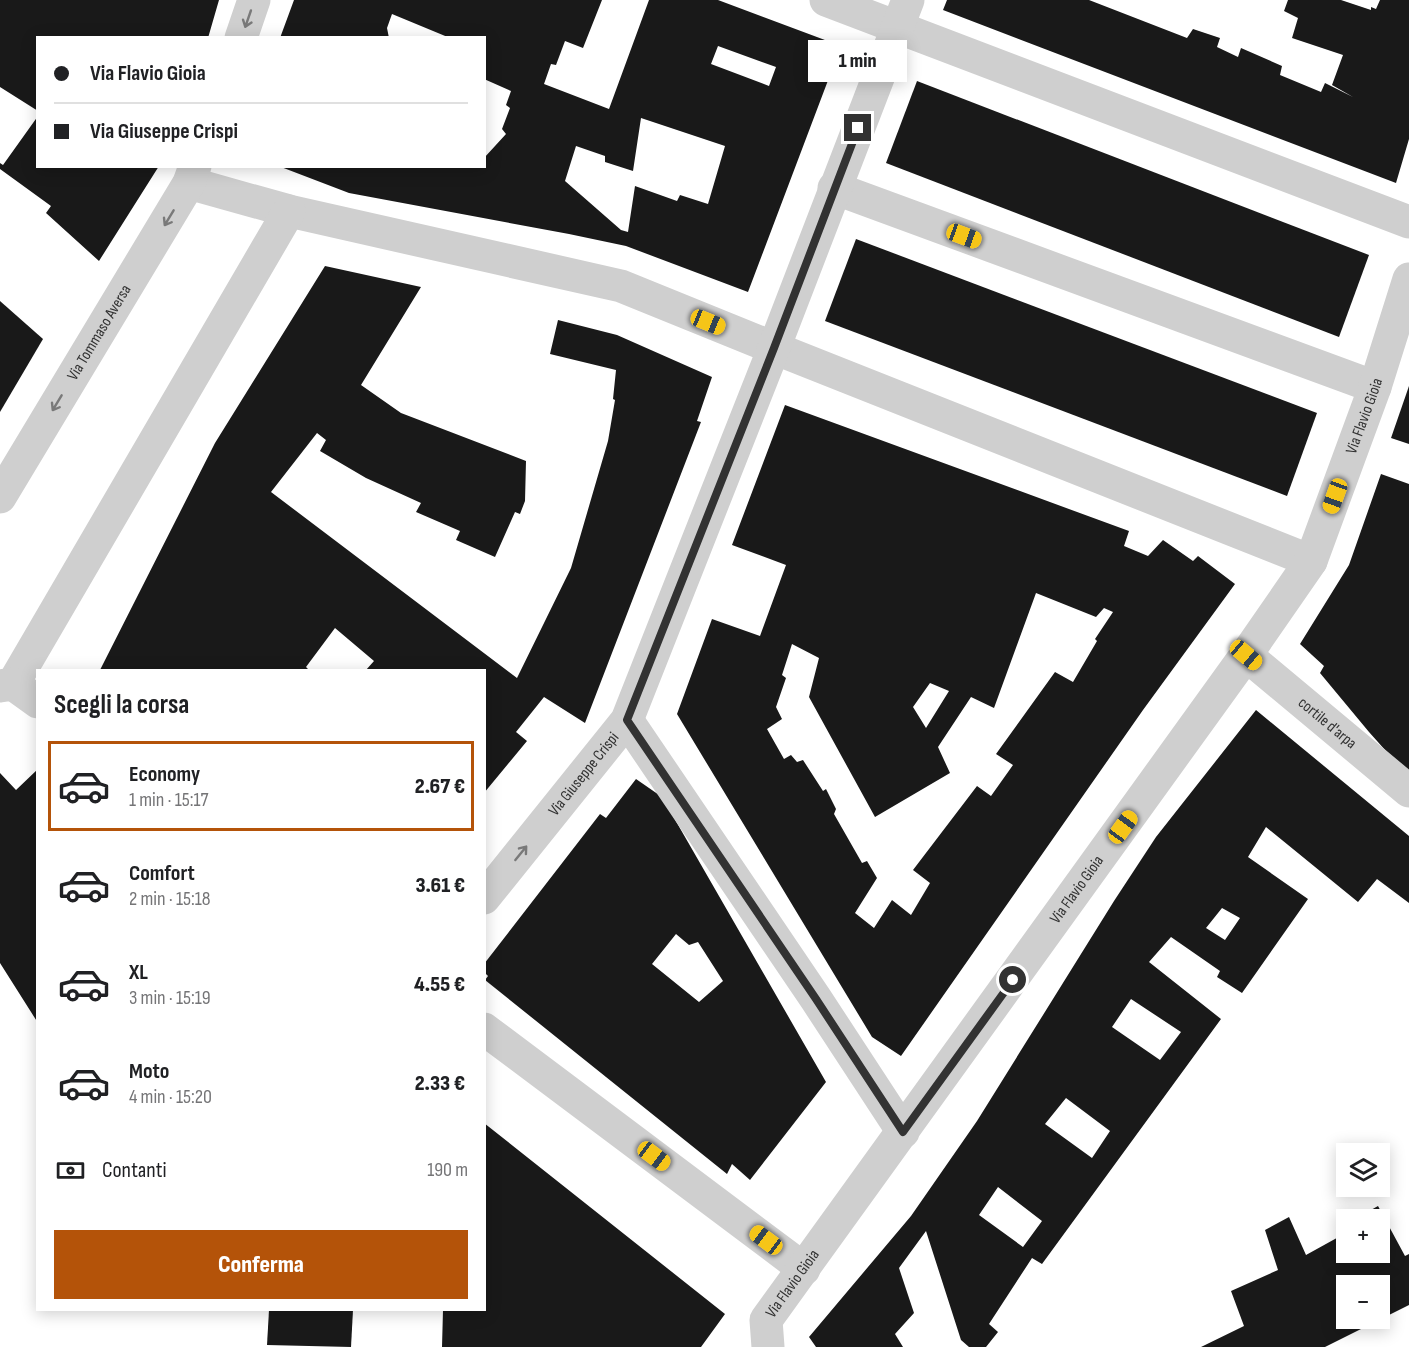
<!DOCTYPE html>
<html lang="it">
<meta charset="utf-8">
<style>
:root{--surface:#fff;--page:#f2f2f2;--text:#202124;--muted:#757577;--line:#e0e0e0;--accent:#b45309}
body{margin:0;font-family:"Sofia Sans Condensed",sans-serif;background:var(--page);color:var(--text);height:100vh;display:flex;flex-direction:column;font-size:22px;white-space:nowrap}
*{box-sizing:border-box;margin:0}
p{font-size:20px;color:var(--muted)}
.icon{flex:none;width:33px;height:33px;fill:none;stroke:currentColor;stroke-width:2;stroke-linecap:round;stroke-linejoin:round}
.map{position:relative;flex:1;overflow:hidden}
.sheet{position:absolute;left:36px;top:669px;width:450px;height:642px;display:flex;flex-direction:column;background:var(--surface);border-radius:0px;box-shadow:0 3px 15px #0003}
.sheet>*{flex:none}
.banner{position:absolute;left:36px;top:36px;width:450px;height:132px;border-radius:0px;box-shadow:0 3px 15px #0003;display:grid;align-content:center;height:132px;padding:0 18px;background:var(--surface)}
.tools{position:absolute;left:1336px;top:1143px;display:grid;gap:12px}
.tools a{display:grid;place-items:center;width:54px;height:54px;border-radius:0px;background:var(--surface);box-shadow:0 3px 15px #0003;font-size:30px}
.end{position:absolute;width:27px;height:27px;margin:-14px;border:8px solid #323232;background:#fff;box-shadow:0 0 0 3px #fff}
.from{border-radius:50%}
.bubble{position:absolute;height:42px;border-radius:0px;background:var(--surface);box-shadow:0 3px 15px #0003;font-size:20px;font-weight:800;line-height:42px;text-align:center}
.car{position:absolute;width:18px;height:36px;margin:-18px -9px;border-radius:8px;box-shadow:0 0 4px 2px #0007;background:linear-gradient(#f5c518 24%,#345 0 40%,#f5c518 0 76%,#345 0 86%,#f5c518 0)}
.banner b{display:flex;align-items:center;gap:21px;height:57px;font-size:22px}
.banner b+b{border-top:2px solid var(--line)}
.banner i{width:15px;height:15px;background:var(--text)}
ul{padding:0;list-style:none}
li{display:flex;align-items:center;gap:18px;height:90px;margin:0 12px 9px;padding:0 6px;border:3px solid transparent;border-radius:0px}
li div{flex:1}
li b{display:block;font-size:22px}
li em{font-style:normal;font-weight:800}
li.selected{border-color:var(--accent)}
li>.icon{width:54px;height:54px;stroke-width:1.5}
h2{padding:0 18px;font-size:27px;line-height:72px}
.pay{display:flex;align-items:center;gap:15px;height:66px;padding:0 18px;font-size:22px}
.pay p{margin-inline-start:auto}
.button{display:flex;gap:12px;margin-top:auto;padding:12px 18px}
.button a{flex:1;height:69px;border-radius:0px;background:var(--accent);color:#fff;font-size:24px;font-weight:800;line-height:69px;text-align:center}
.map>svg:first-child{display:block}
</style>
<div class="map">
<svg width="1409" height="1347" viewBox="0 0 1409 1347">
<rect width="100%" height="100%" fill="#fff"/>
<g fill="#191919" fill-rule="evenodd">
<polygon points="0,0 219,0 208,38 38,38 38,111 0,87"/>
<path d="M294 0H602L583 48 565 41 556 65 551 64 544 84 609 109 649 0H718L841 46 748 292 626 246 569 234 349 193 281 167 484 166V158L506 134 502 129 510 108 506 105 511 91 484 79V38H450L392 14 387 28 389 38H280ZM718 46 776 67 769 86 711 64ZM641 118 725 146 708 204 680 195 677 201 635 186 628 232 621 230 565 181 576 146 605 156V162L633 171Z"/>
<polygon points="947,0 1089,0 1187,38 1193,29 1220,38 1217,47 1238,57 1241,48 1282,66 1280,75 1321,92 1325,83 1353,97 1332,85 1343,55 1292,38 1298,18 1284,11 1288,0 1341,0 1371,10 1371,7 1376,9 1380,0 1409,0 1409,139 1396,183 943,10"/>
<polygon points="917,81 1369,255 1339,337 886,163"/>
<polygon points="38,116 38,166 159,166 99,261 46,213 51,206 0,169 0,163 3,165"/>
<polygon points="856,239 1317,413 1287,496 825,321"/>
<polygon points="325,266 421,287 361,385 401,413 526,461 525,501 520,514 515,512 495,557 456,540 460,531 416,512 421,503 366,478 320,451 326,440 317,433 271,492 517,678 571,568 608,441 615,400 613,399 616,370 550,354 558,320 617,335 712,377 697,421 701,422 585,723 544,697 516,732 527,741 484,793 484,670 366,670 374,661 335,628 306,667 309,670 100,670 215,443"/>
<polygon points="0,301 43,339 0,412"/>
<polygon points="1409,386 1409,444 1391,438"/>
<path d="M785 405 1129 531 1124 546 1148 556 1163 540 1193 561 1198 556 1235 584 1143 710 901 1056 872 1037 677 714 712 619 760 636 786 565 732 545ZM1036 593 1096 617 1104 608 1113 612 1095 639 1097 641 1073 682 1055 672 996 754 1013 765 991 796 977 786 913 870 930 883 911 915 892 900 874 928 855 913 877 878 867 861 862 863 834 814 836 809 826 789 823 791 803 760 797 762 791 755 784 759 767 729 782 719 776 707 786 678 782 675 792 644 819 658 809 697 875 817 950 773 938 747 971 697 994 708ZM930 683 949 691 926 728 913 707Z"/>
<polygon points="1381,474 1409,484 1409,771 1394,760 1369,732 1320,673 1324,666 1300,644 1349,565"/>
<path d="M1256 710 1409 836V903L1377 879 1358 902 1266 827 1248 857 1308 899 1242 993 1217 977 1220 971 1171 937 1149 962 1221 1019 1042 1264 1032 1258 989 1324 998 1332 986 1347H969L961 1340 926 1231 899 1268 914 1313 895 1334 903 1347H816L809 1337 911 1216 977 1121 1114 901 1156 837ZM1222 908 1240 918 1225 940 1206 928ZM1131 999 1181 1032 1160 1060 1112 1027ZM1066 1098 1110 1131 1092 1158 1045 1124ZM998 1187 1042 1221 1023 1247 979 1215Z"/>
<polygon points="38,769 38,1023 0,963 0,773 16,790"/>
<path d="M636 779 662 797 826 1082 750 1180 732 1164 727 1174 485 980 488 976 484 972V964L600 814 606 818ZM676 934 689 945 698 942 723 981 699 1002 652 964Z"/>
<polygon points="484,1123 725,1314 701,1347 442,1347 443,1310 484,1310"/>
<path d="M1378 1206 1405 1256 1409 1254V1305L1325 1347H1201L1244 1326 1231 1291 1278 1270 1265 1230 1289 1217 1306 1255 1344 1234 1342 1225 1347 1223V1252H1380V1220H1353ZM1347 1286H1380V1318H1347Z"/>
<polygon points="269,1310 353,1310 351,1347 267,1345"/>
</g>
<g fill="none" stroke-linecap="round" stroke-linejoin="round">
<g stroke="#cfcfcf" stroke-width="33">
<polyline points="826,0 1409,222"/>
<polyline points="241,38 254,0"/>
<polyline points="189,183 289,211 621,286 774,348 1311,561"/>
<polyline points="834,188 1375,387"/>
<path id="s1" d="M0 497 189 183 195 166"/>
<path id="s2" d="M1246 655 1409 791"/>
<polyline points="13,684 289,211"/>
<polyline points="0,686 13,684 38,702"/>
<polyline points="627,720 816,999 903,1132"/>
<path id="s3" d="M484 898 627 720 774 348 908 0"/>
<polyline points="484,1029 804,1269"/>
<path id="s4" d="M768 1347 766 1320 1246 655 1311 561 1375 387 1409 279"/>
</g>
</g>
<defs><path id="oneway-shaft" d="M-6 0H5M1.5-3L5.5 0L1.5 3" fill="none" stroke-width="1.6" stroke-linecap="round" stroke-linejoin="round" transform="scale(1.5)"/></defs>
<g stroke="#797979">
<use href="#oneway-shaft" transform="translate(248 19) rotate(109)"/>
<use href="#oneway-shaft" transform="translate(169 218) rotate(121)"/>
<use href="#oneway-shaft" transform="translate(57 403) rotate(121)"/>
<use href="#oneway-shaft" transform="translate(521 853) rotate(-51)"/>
</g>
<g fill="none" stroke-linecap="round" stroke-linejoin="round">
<polyline stroke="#323232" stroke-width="8" points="858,128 774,348 627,720 816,999 903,1132 1013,980"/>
</g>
<g text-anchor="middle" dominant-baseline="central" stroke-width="6" stroke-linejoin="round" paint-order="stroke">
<g font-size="16" fill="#323232" stroke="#fff">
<text stroke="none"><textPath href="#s1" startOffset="192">Via Tommaso Aversa</textPath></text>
<text stroke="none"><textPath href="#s4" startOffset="1116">Via Flavio Gioia</textPath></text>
<text stroke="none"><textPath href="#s2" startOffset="106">cortile d'arpa</textPath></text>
<text stroke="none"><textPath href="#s3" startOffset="159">Via Giuseppe Crispi</textPath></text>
<text stroke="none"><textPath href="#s4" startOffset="558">Via Flavio Gioia</textPath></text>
<text stroke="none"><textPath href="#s4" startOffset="72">Via Flavio Gioia</textPath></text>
</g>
</g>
</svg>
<div class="tools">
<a><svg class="icon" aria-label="layers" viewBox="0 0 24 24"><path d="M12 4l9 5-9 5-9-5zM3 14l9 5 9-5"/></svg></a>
<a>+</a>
<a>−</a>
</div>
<i class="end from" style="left:1013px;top:980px"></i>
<i class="end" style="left:858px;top:128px"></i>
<div class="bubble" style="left:808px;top:40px;width:99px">1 min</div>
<i class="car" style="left:964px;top:236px;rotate:110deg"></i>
<i class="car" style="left:708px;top:322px;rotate:112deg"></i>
<i class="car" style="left:1335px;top:496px;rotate:200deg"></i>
<i class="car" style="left:1246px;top:655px;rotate:130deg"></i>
<i class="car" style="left:1123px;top:827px;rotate:36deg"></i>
<i class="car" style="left:654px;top:1156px;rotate:127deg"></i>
<i class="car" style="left:766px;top:1240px;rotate:307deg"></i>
<div class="banner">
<b><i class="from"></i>Via Flavio Gioia</b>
<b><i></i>Via Giuseppe Crispi</b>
</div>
<section class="sheet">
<h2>Scegli la corsa</h2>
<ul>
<li class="selected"><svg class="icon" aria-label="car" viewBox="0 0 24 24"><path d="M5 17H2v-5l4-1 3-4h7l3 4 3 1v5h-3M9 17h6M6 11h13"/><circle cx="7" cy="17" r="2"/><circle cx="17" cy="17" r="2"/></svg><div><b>Economy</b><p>1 min · 15:17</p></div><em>2.67 €</em></li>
<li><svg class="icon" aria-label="car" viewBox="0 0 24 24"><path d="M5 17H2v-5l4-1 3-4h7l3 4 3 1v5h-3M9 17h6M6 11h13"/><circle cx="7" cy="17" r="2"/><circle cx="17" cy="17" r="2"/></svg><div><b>Comfort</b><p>2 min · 15:18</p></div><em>3.61 €</em></li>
<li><svg class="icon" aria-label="car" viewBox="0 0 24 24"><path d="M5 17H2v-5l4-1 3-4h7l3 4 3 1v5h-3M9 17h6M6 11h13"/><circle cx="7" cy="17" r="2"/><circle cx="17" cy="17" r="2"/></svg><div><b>XL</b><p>3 min · 15:19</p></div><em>4.55 €</em></li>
<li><svg class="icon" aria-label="car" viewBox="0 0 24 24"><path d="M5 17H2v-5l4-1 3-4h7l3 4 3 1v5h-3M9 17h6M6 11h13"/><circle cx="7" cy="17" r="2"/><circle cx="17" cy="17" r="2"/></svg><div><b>Moto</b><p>4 min · 15:20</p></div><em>2.33 €</em></li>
</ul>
<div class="pay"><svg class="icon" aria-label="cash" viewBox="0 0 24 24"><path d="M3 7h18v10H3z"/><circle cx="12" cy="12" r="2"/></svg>Contanti<p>190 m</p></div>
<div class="button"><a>Conferma</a></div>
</section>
</div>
